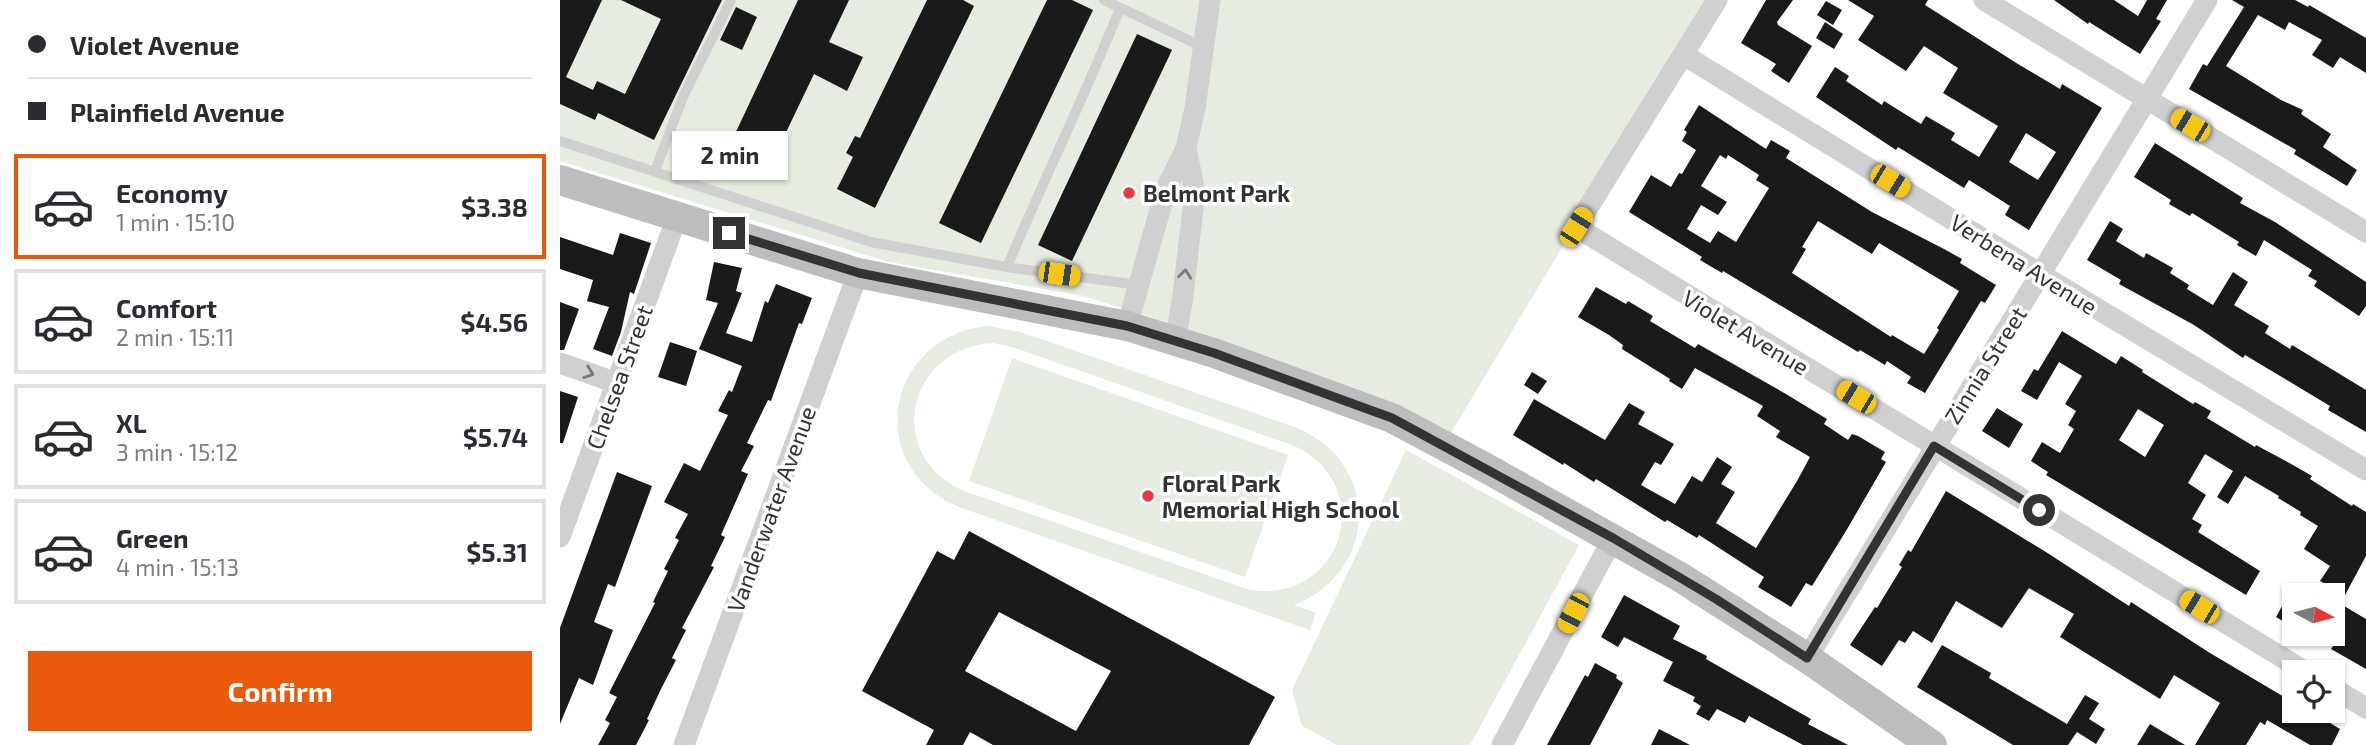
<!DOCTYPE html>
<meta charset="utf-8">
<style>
:root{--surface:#fff;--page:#f7f7f7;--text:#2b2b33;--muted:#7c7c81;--line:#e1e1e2;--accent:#ea580c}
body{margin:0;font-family:"Exo 2",sans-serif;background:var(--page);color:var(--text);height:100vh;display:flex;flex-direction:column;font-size:26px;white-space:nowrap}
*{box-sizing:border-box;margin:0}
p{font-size:23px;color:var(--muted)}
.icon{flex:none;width:38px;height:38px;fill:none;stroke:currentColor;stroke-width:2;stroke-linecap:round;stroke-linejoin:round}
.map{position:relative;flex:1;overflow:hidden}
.drawer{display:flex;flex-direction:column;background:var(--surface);width:560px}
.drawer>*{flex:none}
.banner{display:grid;align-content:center;height:154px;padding:0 28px;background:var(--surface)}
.needle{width:46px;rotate:97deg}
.controls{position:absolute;left:1722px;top:583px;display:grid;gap:14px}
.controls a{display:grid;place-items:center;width:63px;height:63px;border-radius:0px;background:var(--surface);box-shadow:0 2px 5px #0004;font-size:35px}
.end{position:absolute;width:32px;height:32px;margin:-16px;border:9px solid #333;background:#fff;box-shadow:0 0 0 4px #fff}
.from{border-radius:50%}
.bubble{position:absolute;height:49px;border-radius:0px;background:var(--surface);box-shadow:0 2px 5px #0004;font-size:23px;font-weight:700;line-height:49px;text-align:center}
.car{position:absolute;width:21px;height:42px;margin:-21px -10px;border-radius:9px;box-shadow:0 0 5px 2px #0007;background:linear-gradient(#f5c518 24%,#345 0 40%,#f5c518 0 76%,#345 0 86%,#f5c518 0)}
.banner b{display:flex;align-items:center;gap:24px;height:66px;font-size:26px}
.banner b+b{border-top:2px solid var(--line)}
.banner i{width:18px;height:18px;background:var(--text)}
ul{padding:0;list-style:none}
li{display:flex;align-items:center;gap:21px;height:105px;margin:0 14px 10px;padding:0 14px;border:4px solid var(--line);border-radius:0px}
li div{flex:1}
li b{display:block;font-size:26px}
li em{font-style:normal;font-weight:700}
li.active{border-color:var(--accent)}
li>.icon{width:63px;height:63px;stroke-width:1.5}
.cta{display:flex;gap:14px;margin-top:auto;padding:14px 28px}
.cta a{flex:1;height:80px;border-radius:0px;background:var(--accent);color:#fff;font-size:28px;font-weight:700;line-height:80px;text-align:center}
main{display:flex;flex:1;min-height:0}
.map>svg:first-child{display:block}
</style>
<main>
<section class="drawer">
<div class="banner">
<b><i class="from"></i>Violet Avenue</b>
<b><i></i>Plainfield Avenue</b>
</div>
<ul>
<li class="active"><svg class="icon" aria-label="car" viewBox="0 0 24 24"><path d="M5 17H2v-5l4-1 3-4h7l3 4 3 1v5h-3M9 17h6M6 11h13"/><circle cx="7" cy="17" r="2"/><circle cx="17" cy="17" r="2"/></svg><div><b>Economy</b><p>1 min · 15:10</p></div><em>$3.38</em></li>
<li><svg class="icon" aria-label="car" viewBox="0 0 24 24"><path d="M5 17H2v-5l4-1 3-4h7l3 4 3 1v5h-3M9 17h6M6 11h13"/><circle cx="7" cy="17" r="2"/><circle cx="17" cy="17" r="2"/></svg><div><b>Comfort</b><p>2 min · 15:11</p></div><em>$4.56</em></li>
<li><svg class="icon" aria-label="car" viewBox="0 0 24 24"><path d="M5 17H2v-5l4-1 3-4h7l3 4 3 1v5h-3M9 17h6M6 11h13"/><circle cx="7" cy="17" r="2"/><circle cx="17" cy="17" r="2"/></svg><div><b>XL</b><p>3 min · 15:12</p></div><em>$5.74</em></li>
<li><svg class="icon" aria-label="car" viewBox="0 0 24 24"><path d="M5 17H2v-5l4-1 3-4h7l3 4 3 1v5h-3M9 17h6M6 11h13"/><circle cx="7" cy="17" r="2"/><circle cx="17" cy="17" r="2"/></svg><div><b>Green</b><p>4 min · 15:13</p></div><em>$5.31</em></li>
</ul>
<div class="cta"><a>Confirm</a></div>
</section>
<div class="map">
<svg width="1806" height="745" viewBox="0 0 1806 745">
<rect width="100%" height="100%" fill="#fff"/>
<g fill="#e6ecdf" fill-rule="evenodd">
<polygon points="0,0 1150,0 891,433 813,399 641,333 523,296 329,262 0,161"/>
<path d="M428 326 461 332 737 428C822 464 818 572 734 605L756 613 750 630 399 507C302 467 326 336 428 326ZM433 343 455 348 732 445C819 483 784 604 690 590L404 491C323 456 347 347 433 343Z"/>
<polygon points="452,358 728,455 685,577 409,481"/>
<polygon points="846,450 1019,545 910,745 777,745 742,726 732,690"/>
</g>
<g fill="#1a1a1a" fill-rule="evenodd">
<polygon points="0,0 42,0 6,77 33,90 37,81 65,94 101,19 61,0 162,0 94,140 38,113 35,120 0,104"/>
<polygon points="238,0 289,0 269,42 303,57 287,91 254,74 207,172 166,153"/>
<polygon points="367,0 403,0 414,6 315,208 277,189 293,157 286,153 295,136 300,138"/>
<polygon points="487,0 512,0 533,10 421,243 379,223"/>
<polygon points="1206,0 1233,0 1217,22 1218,25 1252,46 1229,83 1211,71 1216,64 1181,43"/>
<path d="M1288 0H1368L1365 5 1458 64 1500 89 1502 84 1542 108 1469 230 1445 215 1450 206 1409 180 1404 188 1338 147 1336 150 1256 97 1275 67 1289 76 1286 81 1322 105 1324 101 1361 124 1366 116 1395 133 1391 140 1419 157 1438 126 1383 93 1398 68 1364 46 1346 71 1298 40 1314 16ZM1466 133 1496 152 1478 180 1449 162Z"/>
<polygon points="1494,0 1554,0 1578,16 1587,0 1607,0 1596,19 1601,21 1580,54 1529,22 1528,24"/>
<polygon points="1672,0 1735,0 1748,7 1749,5 1806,38 1806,73 1780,57 1773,68 1752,55 1762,40 1729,22 1725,30 1698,15 1666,66 1721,100 1743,110 1741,114 1771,134 1763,147 1797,170 1787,186 1734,154 1736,150 1629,89 1643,64 1647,66 1684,7"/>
<polygon points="1266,1 1282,10 1273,25 1257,15"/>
<polygon points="176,7 197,17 182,50 160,40"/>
<polygon points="1265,22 1283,34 1274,49 1256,38"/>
<polygon points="577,34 612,50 512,261 478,245"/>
<path d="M1139 105 1206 149 1211 140 1230 151 1226 158 1312 212 1384 249 1402 259 1400 263 1436 285 1425 303 1421 301 1365 393 1347 383 1351 377 1327 361 1325 365 1300 350 1298 352 1163 271 1162 273 1140 260 1142 257 1069 212 1091 175 1111 187 1119 173 1122 174 1136 150 1122 141 1127 132 1124 130ZM1160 155 1166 159 1168 155 1199 175 1196 180 1209 188 1176 242 1158 231 1150 243 1127 229 1141 205 1158 215 1167 202 1141 186ZM1258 221 1312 254 1319 243 1399 291 1377 328 1379 330 1364 354 1332 335 1331 337 1232 273 1246 249 1242 247Z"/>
<polygon points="1595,143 1683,198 1680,203 1715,222 1806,282 1806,306 1799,316 1754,286 1757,281 1748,276 1752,270 1704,240 1696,256 1677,245 1679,242 1632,213 1630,216 1609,204 1611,200 1574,177"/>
<polygon points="1550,221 1563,229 1556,241 1584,258 1586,253 1613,268 1610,273 1629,285 1627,289 1653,305 1673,272 1688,282 1674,305 1709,326 1705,333 1730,349 1732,345 1806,390 1806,432 1768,410 1770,406 1685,355 1683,358 1634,325 1559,284 1561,280 1527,260"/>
<polygon points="60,233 91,243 74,294 70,292 61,332 52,356 33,349 49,307 27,301 33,280 0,269 0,237 53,255"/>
<polygon points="154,262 182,268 176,291 182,293 166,333 192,342 205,301 208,303 216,284 252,298 242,324 239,323 211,401 208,400 187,443 194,446 181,471 188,474 161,535 165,537 151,566 154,567 122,628 126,630 112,658 116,660 101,689 87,719 89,720 76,745 38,745 50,723 45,720 57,697 49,693 95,603 93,602 108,571 104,569 119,540 115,538 128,514 104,502 124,463 140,471 168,415 158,411 169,390 172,392 182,366 139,349 158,303 146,300"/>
<polygon points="1036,287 1066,304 1068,301 1093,316 1090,321 1135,348 1138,344 1226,394 1267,419 1264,424 1288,440 1292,434 1298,436 1325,452 1321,459 1326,462 1286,531 1252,586 1246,583 1231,607 1198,587 1204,577 1139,535 1137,538 1107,520 1105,522 1036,479 1034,482 1004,463 1003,465 953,435 974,399 1045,440 1069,403 1085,412 1078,424 1114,444 1101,465 1095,462 1081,485 1115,504 1132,476 1142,482 1157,457 1172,467 1161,484 1175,492 1156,523 1196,548 1237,481 1250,457 1216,437 1220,431 1197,416 1203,406 1135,368 1122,389 1109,381 1110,379 1062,349 1063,345 1049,335 1018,317"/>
<polygon points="0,302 19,309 4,350 0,350"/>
<path d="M1502 331 1556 364 1561 356 1583 370 1582 372 1633 404 1635 402 1651 411 1647 418 1695 447 1696 445 1733 465 1752 476 1750 479 1792 506 1793 504 1806 512V556L1785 595 1760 581 1770 566 1744 549 1758 526 1740 515 1741 512 1718 498 1719 496 1685 476 1668 504 1657 497 1673 471 1645 454 1628 483 1646 495 1632 519 1642 525 1638 532 1700 571 1686 595 1486 475 1488 472 1471 461 1482 442 1500 453 1514 429 1508 425 1516 411 1505 404 1522 376 1499 362 1477 400 1461 391 1474 369 1478 371ZM1578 409 1604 425 1585 457 1559 440Z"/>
<polygon points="110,342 137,351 126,386 98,377"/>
<polygon points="972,372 987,381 978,394 964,385"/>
<polygon points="0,391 18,397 3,443 0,443"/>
<polygon points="1437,408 1463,424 1449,448 1422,431"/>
<polygon points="57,472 92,486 55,587 48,584 34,622 53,630 33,685 19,678 0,724 0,628"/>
<polygon points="1386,491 1486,552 1569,606 1571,602 1650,653 1731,701 1725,710 1749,710 1780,729 1772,745 1750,745 1707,720 1705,725 1700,722 1686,745 1635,745 1660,703 1614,675 1600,699 1584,689 1500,637 1514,614 1469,588 1442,628 1396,601 1372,643 1353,631 1345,643 1339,640 1322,666 1290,645 1315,607 1317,608 1342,567 1339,565 1348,550 1351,552"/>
<path d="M409 531 715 697 689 745H433L410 732 403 745H366L374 730 302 691 377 551 394 560ZM439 612 551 671 516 731 405 671Z"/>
<polygon points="1734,585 1734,628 1716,617"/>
<polygon points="1064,595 1120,626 1113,639 1147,656 1146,659 1251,719 1248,724 1288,745 1243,745 1189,716 1185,723 1157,709 1149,721 1136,714 1141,706 1133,701 1135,697 1103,681 1113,662 1064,637 1058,647 1041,637"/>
<polygon points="1779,603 1806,619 1806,669 1771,649 1774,645 1755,634 1773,634 1773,613"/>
<polygon points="1382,645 1431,673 1429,678 1507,724 1525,695 1539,703 1529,719 1545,729 1536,744 1517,732 1508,745 1453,745 1357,687"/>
<polygon points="1035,663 1057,675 1056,678 1063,683 1030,745 987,745 1025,675 1028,677"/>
<polygon points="1590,724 1625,745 1577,745"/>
<polygon points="1099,729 1130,745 1091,745"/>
</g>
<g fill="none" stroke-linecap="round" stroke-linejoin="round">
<g stroke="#d0d0d0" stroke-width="10">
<polyline points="544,0 643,47"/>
<polyline points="0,141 311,242 447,267 579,285"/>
<polyline points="95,171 123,97 171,0"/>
<path d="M447 267C483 181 525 96 560 8"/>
</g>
<g stroke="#d0d0d0" stroke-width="21">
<polyline points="1157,0 1016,227 1746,672"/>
<polyline points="1424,0 1806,232"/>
<polyline points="1124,55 1536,308 1806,470"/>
<polyline points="567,326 606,189 626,148 635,108 650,0"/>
<polyline points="615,341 622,303 635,192 626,148"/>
<polyline points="0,363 57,383"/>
<polyline points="0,537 117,217"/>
<polyline points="1247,658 1647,0"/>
<polyline points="1773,688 1806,708"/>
<polyline points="124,745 298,273"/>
<polyline points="942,745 1053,538"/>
</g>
<polyline stroke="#bdbdbd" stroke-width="30" points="0,180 298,273 567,326 654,353 832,418 926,468 1120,577 1247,658 1372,745"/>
</g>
<defs><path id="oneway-chevron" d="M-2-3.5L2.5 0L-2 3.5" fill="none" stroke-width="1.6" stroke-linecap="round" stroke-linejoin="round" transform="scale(1.75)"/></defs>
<g stroke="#7a7a7a">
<use href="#oneway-chevron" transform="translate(625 274) rotate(-83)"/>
<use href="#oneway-chevron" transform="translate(29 373) rotate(19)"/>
</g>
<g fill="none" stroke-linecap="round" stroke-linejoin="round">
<polyline stroke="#333" stroke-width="9" points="169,233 299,273 567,326 654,353 832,418 1053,538 1156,599 1247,658 1374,446 1479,510"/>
</g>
<g fill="#e63946" stroke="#fff" stroke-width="2.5">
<circle cx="569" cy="193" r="7"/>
<circle cx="588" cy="496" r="7"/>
</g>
<g text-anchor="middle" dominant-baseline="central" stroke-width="7" stroke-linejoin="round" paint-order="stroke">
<g font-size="23" font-weight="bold" fill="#333" stroke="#fff" text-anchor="start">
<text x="583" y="193">Belmont Park</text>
<text x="602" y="483">Floral Park<tspan x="602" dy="26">Memorial High School</tspan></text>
</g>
<g font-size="23" fill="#333" stroke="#fff">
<text transform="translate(1464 264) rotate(32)">Verbena Avenue</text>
<text transform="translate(1186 332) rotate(31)">Violet Avenue</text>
<text transform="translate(1425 365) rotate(-58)">Zinnia Street</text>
<text transform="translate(59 377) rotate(-70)">Chelsea Street</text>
<text transform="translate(211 509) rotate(-70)">Vanderwater Avenue</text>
</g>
</g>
</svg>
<div class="controls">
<a><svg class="needle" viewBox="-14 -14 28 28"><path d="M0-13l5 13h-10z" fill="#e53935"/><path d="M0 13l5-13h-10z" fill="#7c7c81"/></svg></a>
<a><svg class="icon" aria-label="locate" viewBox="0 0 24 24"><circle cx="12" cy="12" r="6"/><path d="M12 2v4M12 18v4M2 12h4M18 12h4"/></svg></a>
</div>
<i class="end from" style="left:1479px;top:510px"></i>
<i class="end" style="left:169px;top:233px"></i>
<div class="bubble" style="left:112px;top:131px;width:116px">2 min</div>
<i class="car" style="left:1630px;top:125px;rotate:301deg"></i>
<i class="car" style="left:1330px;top:181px;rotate:121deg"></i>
<i class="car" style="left:1016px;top:227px;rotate:32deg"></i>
<i class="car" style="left:499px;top:274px;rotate:98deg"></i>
<i class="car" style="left:1296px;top:397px;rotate:301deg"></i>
<i class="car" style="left:1639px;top:607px;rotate:301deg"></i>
<i class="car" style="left:1013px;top:613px;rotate:208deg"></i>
</div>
</main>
